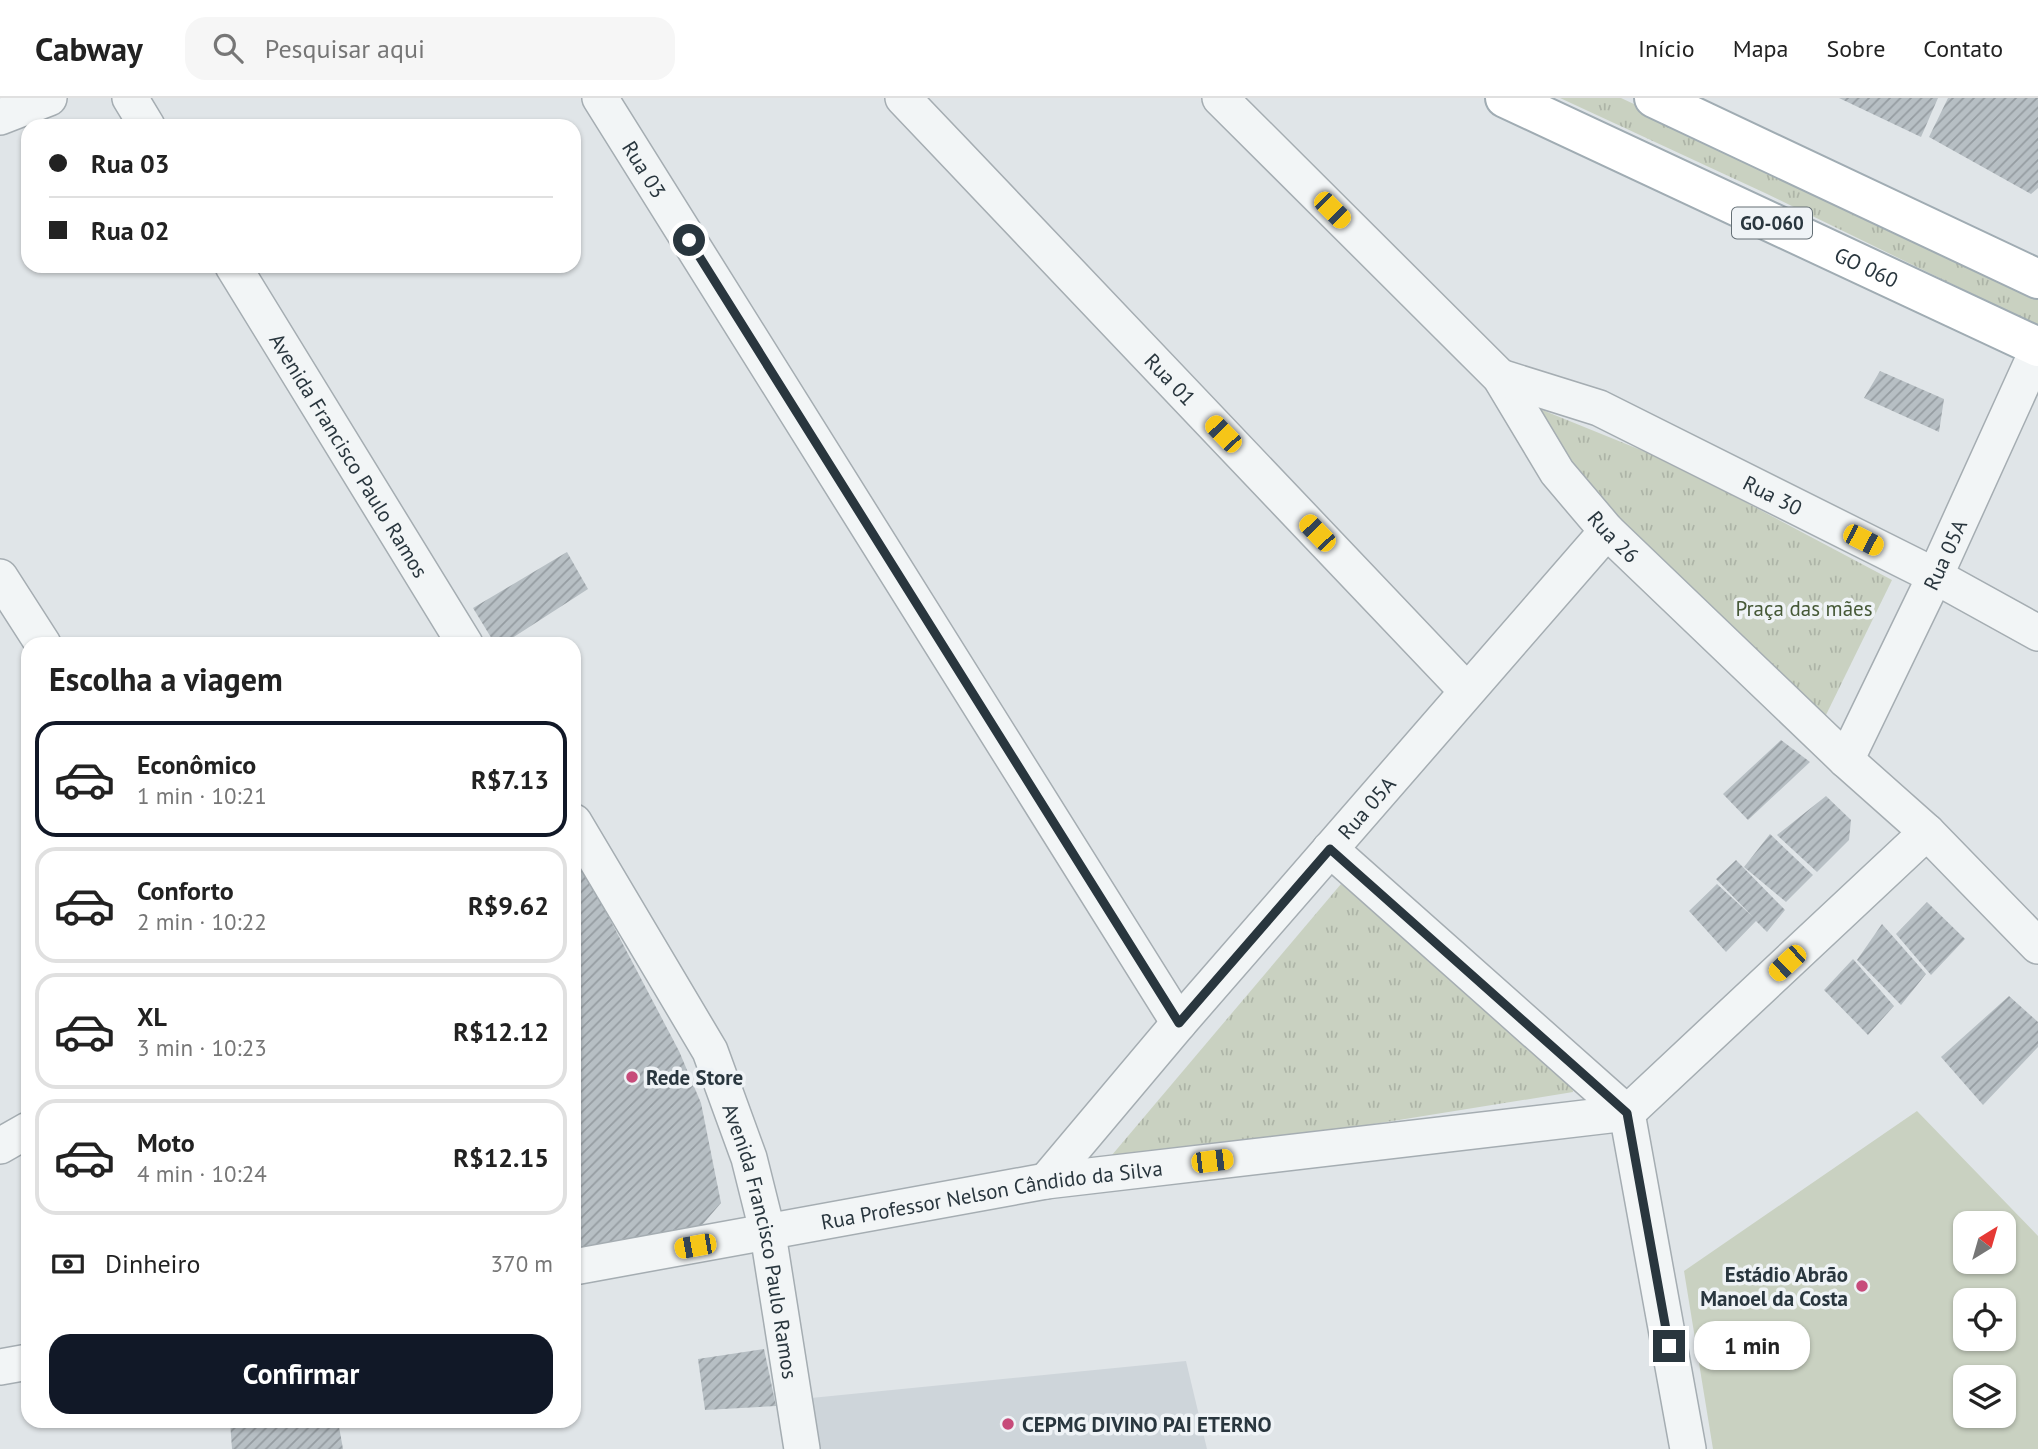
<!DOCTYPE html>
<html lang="pt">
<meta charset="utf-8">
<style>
:root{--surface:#fff;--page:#f6f6f6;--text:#222;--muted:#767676;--line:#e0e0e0;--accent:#111827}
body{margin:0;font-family:"PT Sans",sans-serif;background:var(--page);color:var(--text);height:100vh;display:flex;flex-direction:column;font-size:26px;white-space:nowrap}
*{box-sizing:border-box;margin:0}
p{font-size:23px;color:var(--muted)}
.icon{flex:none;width:38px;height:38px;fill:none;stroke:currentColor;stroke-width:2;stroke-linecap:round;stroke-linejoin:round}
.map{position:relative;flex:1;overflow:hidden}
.side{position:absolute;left:21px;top:539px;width:560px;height:791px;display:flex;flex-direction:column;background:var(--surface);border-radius:21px;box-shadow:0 2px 5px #0004}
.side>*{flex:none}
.top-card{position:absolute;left:21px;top:21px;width:560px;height:154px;border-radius:21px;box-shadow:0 2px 5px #0004;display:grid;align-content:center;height:154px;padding:0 28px;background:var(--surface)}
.needle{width:46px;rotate:37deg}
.fabs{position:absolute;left:1953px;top:1113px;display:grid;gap:14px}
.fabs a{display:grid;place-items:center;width:63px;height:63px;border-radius:14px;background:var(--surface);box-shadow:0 2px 5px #0004;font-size:35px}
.end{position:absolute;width:32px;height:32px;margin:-16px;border:9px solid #29363e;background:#fff;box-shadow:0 0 0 4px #fff}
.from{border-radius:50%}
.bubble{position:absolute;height:49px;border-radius:21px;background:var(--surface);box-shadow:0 2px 5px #0004;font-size:23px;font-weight:700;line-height:49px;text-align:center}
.car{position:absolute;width:21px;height:42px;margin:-21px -10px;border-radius:9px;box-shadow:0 0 5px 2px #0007;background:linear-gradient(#f5c518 24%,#345 0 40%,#f5c518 0 76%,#345 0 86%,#f5c518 0)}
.top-card b{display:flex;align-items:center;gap:24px;height:66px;font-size:26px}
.top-card b+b{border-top:2px solid var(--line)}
.top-card i{width:18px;height:18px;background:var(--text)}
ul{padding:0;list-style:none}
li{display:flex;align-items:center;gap:21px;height:116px;margin:0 14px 10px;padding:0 14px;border:4px solid var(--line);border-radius:21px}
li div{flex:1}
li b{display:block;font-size:26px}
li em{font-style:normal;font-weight:700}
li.selected{border-color:var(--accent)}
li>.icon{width:63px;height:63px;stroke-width:1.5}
h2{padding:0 28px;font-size:32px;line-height:84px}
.pay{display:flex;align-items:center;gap:18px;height:77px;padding:0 28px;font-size:26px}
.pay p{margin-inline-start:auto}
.primary-button{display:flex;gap:14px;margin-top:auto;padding:14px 28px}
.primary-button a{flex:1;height:80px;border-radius:21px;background:var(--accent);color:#fff;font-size:28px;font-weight:700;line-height:80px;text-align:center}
header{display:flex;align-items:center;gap:42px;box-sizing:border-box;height:98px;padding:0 35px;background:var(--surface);border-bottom:2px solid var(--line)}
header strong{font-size:33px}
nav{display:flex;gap:38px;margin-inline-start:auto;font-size:24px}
.search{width:490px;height:63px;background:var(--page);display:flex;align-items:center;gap:18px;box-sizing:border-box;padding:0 24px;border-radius:21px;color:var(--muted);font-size:26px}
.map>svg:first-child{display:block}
</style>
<header>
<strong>Cabway</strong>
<div class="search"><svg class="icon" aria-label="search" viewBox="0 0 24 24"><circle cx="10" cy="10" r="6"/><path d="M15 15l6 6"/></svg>Pesquisar aqui</div>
<nav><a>Início</a><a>Mapa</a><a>Sobre</a><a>Contato</a></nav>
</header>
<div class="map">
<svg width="2038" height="1351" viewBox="0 0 2038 1351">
<defs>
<pattern id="park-tufts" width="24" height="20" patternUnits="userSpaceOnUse" patternTransform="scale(1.75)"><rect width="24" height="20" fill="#c9d1c1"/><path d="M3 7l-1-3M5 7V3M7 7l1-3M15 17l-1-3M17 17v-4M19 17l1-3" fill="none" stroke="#adb4a7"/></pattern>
<pattern id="building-hatch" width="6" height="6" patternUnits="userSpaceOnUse" patternTransform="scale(1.75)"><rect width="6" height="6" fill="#b7bfc4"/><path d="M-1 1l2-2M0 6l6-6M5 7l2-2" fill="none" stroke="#959ca1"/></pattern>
</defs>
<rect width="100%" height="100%" fill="#e0e5e8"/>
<polygon fill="#ced5da" points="1186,1263 1207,1351 820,1351 811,1300"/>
<g fill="url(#park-tufts)">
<polygon points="1560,0 1621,0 2038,195 2038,228 1765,95"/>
<polygon points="1530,307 1668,363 1892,482 1824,621 1604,411"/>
<polygon points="1341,786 1571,976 1573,994 1101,1070"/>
</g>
<path fill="#c9d1c1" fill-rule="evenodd" d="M1917 1013 2038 1138V1351H1713L1684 1173ZM1965 1125H2004V1164H1965ZM1965 1202H2004V1241H1965ZM1965 1279H2004V1318H1965Z"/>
<g fill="url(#building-hatch)">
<polygon points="1839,0 1938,0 1921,39"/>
<polygon points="1948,0 2038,0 2038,90 2031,96 1929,39"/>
<polygon points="1880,273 1944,301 1939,334 1864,300"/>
<polygon points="567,454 588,491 503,546 495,546 473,510"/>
<polygon points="1781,642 1810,664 1748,722 1723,696"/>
<polygon points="1826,698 1851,722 1849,742 1817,774 1777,737"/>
<polygon points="1770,736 1813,777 1786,804 1744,769"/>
<polygon points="1736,762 1785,812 1767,834 1756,823 1726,854 1689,813 1717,786 1753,819 1716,781"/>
<polygon points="574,766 584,772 679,953 701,1005 721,1105 696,1134 574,1153"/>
<polygon points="1927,804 1965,841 1931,877 1896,836"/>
<polygon points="1882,826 1926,876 1901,907 1857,862"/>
<polygon points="1853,861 1894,908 1868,937 1824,892"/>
<polygon points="2009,898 2038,924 2038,949 1983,1007 1941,959"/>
<polygon points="764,1251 776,1308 705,1312 698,1261"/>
<polygon points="230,1323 338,1323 343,1351 232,1351"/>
</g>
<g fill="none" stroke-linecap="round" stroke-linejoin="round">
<defs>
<g id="minor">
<polyline points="130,0 147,28"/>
<path id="s1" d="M600 0 1179 925"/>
<path id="s2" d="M903 0 1467 593"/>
<path id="s3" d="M1220 0 1500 279 1557 374 1607 433 1846 662 1927 734 2038 848"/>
<polyline points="0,19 49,0"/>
<path id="s4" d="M233 168 465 546"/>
<path id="s5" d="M1500 279 1599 310 1935 478 2038 535"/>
<polyline points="0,479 43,546"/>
<path id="s6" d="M1846 662 1935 478 2038 251"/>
<path id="s7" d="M574 724 710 953 749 1060 768 1136 802 1351"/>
<polyline points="1330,751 1627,1015"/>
<polyline points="1627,1015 1688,1351"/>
<polyline points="0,1048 28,1032"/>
<path id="s8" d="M1046 1083 1179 925 1607 433"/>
<path id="s9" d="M574 1169 1046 1083 1627 1015 1927 734"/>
<polyline points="0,1269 28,1264"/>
</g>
<g id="primary">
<path id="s10" d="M1505 0 2038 249"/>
<polyline points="1654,0 2038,181"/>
</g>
</defs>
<use href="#minor" stroke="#a5adb2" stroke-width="38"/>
<use href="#primary" stroke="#a0acb3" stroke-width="42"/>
<use href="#minor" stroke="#f2f5f6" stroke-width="35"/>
<use href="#primary" stroke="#fff" stroke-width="38"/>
</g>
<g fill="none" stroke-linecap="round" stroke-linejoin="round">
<polyline stroke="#29363e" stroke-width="9" points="689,142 1179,925 1330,751 1627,1015 1669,1248"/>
</g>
<g fill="#c74b7a" stroke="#eff3f6" stroke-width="2.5">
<circle cx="632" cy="979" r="7"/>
<circle cx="1862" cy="1188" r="7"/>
<circle cx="1008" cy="1326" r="7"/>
</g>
<g text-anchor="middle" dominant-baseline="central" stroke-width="7" stroke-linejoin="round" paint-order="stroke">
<rect fill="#eff3f6" stroke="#646f75" stroke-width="2" x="1732" y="109.5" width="80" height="31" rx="5"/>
<g font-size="19" font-weight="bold" fill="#29363e">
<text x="1772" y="125">GO-060</text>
</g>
<g font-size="21" fill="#29363e" stroke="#eff3f6">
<text stroke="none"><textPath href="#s1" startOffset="84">Rua 03</textPath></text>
<text stroke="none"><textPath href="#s10" startOffset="399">GO 060</textPath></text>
<text stroke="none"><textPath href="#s2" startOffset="388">Rua 01</textPath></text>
<text stroke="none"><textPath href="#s4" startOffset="222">Avenida Francisco Paulo Ramos</textPath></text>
<text stroke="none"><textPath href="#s5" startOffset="298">Rua 30</textPath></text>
<text stroke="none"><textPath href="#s3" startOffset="592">Rua 26</textPath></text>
<text stroke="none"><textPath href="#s6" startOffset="228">Rua 05A</textPath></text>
<text stroke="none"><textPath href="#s8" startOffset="492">Rua 05A</textPath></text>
<text stroke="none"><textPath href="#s9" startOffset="424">Rua Professor Nelson Cândido da Silva</textPath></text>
<text stroke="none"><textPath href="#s7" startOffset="464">Avenida Francisco Paulo Ramos</textPath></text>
</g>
<g font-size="21" fill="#465937" stroke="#eff3f6">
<text x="1804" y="510">Praça das mães</text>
</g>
<g font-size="21" font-weight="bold" fill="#29363e" stroke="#eff3f6" text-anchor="start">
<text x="646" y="979">Rede Store</text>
<text x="1848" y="1176" text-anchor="end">Estádio Abrão<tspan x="1848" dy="24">Manoel da Costa</tspan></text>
<text x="1022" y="1326">CEPMG DIVINO PAI ETERNO</text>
</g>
</g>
</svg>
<div class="fabs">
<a><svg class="needle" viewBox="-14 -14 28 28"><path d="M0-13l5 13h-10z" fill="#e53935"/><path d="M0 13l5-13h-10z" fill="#767676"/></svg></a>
<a><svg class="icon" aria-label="locate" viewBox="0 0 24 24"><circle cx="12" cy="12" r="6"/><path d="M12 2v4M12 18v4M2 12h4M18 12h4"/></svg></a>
<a><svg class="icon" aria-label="layers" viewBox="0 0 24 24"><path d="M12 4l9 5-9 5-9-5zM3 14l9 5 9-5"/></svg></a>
</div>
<i class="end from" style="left:689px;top:142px"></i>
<i class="end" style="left:1669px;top:1248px"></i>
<div class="bubble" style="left:1694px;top:1223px;width:116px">1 min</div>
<i class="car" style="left:1332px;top:112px;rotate:135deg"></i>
<i class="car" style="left:1223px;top:336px;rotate:316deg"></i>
<i class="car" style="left:1317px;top:435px;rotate:316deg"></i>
<i class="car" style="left:1863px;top:442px;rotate:117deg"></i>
<i class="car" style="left:1787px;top:865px;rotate:227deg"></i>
<i class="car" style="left:1212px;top:1063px;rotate:83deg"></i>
<i class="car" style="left:695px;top:1148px;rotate:260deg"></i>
<div class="top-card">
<b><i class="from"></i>Rua 03</b>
<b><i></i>Rua 02</b>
</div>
<section class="side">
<h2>Escolha a viagem</h2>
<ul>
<li class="selected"><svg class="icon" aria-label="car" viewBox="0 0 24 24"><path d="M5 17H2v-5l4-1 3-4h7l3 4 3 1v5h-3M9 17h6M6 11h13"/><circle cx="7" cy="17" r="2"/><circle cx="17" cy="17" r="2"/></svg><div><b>Econômico</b><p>1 min · 10:21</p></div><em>R$7.13</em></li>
<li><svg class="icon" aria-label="car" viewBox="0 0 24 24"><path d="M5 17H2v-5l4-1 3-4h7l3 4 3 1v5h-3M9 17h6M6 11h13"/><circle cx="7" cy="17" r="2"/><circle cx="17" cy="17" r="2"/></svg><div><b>Conforto</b><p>2 min · 10:22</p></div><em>R$9.62</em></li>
<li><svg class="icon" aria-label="car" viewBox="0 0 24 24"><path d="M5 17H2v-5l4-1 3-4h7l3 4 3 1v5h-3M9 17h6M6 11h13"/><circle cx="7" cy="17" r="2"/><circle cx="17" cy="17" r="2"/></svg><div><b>XL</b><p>3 min · 10:23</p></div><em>R$12.12</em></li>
<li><svg class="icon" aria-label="car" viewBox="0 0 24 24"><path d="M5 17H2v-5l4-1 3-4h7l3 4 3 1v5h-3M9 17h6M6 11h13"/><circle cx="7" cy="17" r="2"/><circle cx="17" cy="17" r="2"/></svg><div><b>Moto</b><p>4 min · 10:24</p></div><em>R$12.15</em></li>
</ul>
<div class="pay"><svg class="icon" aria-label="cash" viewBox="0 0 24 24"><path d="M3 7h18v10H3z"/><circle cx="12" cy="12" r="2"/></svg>Dinheiro<p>370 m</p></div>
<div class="primary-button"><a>Confirmar</a></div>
</section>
</div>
